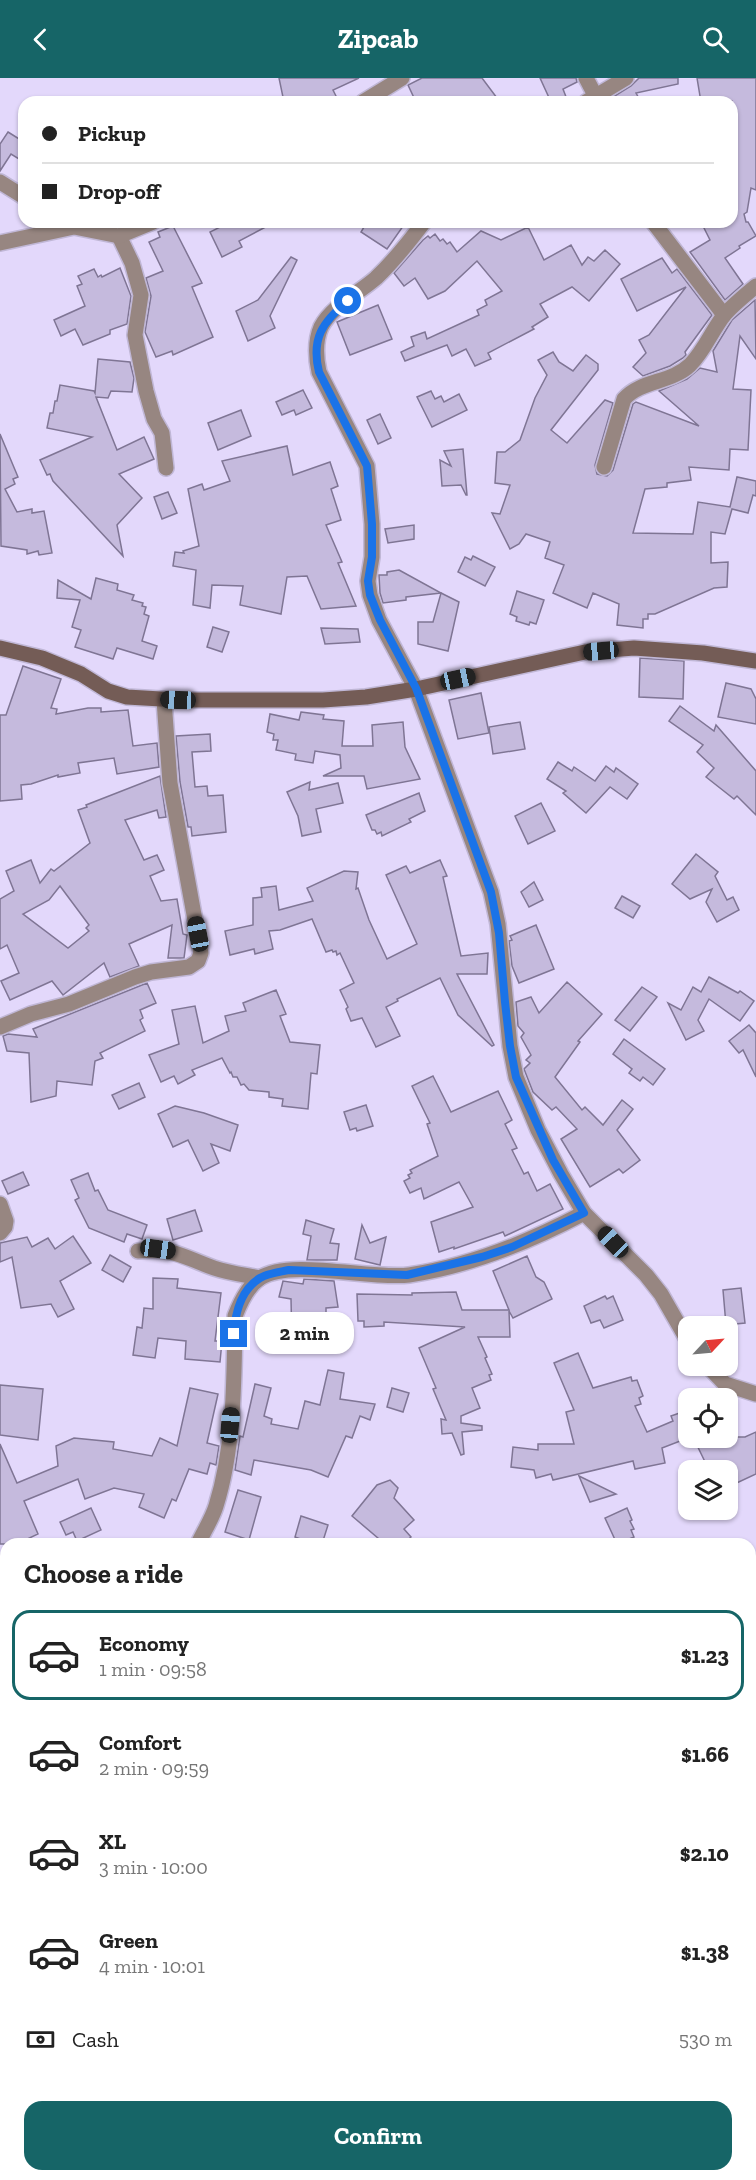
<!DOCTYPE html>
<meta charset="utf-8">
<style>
:root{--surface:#fff;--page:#f2f2f2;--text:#222;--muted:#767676;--line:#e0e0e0;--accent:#166567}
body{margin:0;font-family:"Zilla Slab",serif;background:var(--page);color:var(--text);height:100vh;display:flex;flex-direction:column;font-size:22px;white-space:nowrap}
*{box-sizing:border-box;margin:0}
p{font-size:20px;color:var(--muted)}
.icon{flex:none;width:33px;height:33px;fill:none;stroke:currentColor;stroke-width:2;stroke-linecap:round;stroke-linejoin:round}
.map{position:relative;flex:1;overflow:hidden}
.details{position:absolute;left:0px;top:1460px;width:756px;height:644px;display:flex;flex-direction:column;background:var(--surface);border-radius:18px 18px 0 0;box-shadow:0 2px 4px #0004}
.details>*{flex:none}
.guide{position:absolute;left:18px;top:18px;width:720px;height:132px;border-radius:18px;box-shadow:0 2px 4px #0004;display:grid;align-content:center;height:132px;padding:0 24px;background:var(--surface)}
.needle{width:39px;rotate:64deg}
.buttons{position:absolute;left:678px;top:1238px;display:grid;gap:12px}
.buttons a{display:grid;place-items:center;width:60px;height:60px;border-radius:12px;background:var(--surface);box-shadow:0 2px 4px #0004;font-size:30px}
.end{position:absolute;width:27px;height:27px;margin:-14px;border:8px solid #1a73e8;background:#fff;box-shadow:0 0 0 3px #fff}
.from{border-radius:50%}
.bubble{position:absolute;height:42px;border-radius:18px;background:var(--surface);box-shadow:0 2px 4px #0004;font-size:20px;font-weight:800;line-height:42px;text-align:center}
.car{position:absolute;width:18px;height:36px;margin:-18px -9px;border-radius:8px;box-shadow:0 0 4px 2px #0007;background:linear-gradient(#222 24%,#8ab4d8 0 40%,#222 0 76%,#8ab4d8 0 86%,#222 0)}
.guide b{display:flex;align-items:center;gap:21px;height:57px;font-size:22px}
.guide b+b{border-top:2px solid var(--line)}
.guide i{width:15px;height:15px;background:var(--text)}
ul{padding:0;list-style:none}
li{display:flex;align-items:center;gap:18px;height:90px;margin:0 12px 9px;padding:0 12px;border:3px solid transparent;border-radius:18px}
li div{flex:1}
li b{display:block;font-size:22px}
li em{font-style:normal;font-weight:800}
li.on{border-color:var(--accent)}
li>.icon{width:54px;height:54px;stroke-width:1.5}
h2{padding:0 24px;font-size:27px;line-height:72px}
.pay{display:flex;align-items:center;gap:15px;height:66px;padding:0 24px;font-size:22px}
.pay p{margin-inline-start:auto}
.button{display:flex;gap:12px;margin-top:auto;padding:12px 24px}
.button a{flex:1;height:69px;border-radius:18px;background:var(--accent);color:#fff;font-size:24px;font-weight:800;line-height:69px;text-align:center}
header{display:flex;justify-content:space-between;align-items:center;height:78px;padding:0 24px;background:var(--accent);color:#fff;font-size:27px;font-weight:800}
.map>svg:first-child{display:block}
</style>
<header><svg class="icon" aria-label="back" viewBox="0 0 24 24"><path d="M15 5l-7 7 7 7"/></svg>Zipcab<svg class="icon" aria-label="search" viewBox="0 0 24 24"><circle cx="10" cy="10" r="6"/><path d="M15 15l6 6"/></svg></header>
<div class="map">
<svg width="756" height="2102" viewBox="0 0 756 2102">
<rect width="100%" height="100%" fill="#e3d8fb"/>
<g fill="#c5badd" stroke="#7f7594" stroke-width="1.5" fill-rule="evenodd">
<polygon points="279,0 359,0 333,12 337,20 327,24 284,24"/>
<polygon points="422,0 482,0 500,24 416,24 408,7"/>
<polygon points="540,0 576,0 577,4 563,11 568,24 551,24"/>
<polygon points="639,0 678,0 678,6 636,15 641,24 605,24 631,8"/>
<polygon points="697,0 756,0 756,112 751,110 747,134 744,136 746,144 748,144 756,158 739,168 740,170 725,180 743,206 725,222 690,174 710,162 701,144 732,144 732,23 701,24"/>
<polygon points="8,54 24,64 24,73 19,81 11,76 0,93 0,66"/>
<polygon points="230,144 275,144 239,163 242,169 222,179 210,154"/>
<polygon points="367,144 406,144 387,171 361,154"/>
<polygon points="173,148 202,205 192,209 213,259 173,277 172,273 156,279 145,254 151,218 146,200 163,193 149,164 160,159 158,154"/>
<polygon points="528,149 544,182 571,167 582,187 588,179 594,183 605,172 620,186 589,223 572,209 540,226 548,239 532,249 534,251 488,275 491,281 475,288 466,271 452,278 447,267 405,283 401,274 414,268 411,259 425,254 427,261 479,237 477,232 487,227 485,222 502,213 477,183 445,213 428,221 415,200 404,208 394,195 423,162 428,158 430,160 435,156 440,163 443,161 447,166 450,164 457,174 481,153 501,162"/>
<polygon points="291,179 297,182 270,238 275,250 248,263 236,233 258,222"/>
<polygon points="662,180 672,195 677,191 712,237 685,274 686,277 683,280 670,288 643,298 633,289 646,275 639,262 649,257 686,209 637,233 621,201"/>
<polygon points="120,190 131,218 127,246 110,252 110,256 83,267 75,251 61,258 54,242 85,228 77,208 82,206 78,198 94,191 98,199 101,197 102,199"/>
<polygon points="755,222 756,281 740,258 733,311 751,312 748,372 730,371 729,392 689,389 691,402 667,405 667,409 645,411 633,455 693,456 698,424 730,429 737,399 756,403 756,418 753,417 748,435 732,431 725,456 711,454 711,485 728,484 727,509 714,510 655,536 648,536 648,541 643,541 643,550 617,547 619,526 593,515 587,530 553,515 564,487 545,480 550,464 526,456 519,466 510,471 492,435 500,436 510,407 495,405 497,374 505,374 520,362 535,320 547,297 538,282 553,274 559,284 573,293 586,277 598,286 598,292 551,352 567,365 605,322 613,325 595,387 597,396 607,398 613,392 633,326 636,324 699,348 659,313 687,301 700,290 717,294 713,273 732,242"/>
<polygon points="378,227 392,261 350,277 337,244"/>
<polygon points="98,281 130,284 134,300 132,314 111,313 108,320 96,319 117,372 144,359 154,381 119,396 142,420 117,447 123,478 53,403 50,396 47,397 40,382 92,359 47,350 50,335 53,335 55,323 57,323 60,307 94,313 95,315"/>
<polygon points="303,312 312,330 296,337 294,332 282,337 276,324"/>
<polygon points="431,313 435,321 441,318 444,324 459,316 467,332 432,349 417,319"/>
<polygon points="241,332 251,358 218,372 208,345"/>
<polygon points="380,336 391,360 378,366 367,342"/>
<polygon points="0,356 18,399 13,401 15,406 5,411 17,434 32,431 32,435 44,433 52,475 39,477 38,473 27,476 27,472 1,468"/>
<polygon points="287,368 293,397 330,384 338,408 331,411 341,442 326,447 342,484 338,485 356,528 321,531 307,498 287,499 281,536 240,527 243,508 212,507 210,530 193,527 196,492 173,488 175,474 184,475 183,473 199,468 188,411 202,406 204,412 230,403 222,383"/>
<polygon points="463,371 467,417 466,417 461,407 442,408 440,382 451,388 444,373"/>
<polygon points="168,414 177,435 162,441 154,419"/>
<polygon points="414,447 414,461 388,465 385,451"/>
<polygon points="473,478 495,489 485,508 458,494 465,479 471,482"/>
<polygon points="399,492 441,515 406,519 406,522 383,525 380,515 379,497 387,497 387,494"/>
<polygon points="96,500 118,506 117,512 134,517 132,522 143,525 142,528 146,529 144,536 149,538 142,563 157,568 153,581 117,570 113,581 75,569 81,552 72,549 80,522 57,520 58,502 91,521"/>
<polygon points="517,513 544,522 536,546 530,544 529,547 516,543 517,539 510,536"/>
<polygon points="441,515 459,524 448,573 418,566 418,544 433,544"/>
<polygon points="213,549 229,554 222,574 207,569"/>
<polygon points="321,550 358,551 360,564 325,566"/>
<polygon points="640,580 684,583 683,621 639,619"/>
<polygon points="23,588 61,601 51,630 57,631 56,636 88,630 101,630 101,634 128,632 133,668 157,665 159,689 117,696 114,680 78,685 80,695 58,699 58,697 31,706 21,707 22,721 0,723 0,637 6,637"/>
<polygon points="726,605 751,611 756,621 756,646 718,639"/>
<polygon points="481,615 489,655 458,661 449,622"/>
<polygon points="680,628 714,653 716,647 756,693 756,737 737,718 734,721 706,699 714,690 697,674 703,667 669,643"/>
<polygon points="301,634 324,637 323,641 344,643 342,668 373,668 372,647 403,644 405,669 420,701 367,711 364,698 323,698 341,690 340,677 315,673 313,685 295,682 296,676 276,672 278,662 273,662 274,656 267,654 270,636 299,642"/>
<polygon points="520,644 525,671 493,676 489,649"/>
<polygon points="210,656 211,673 192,674 195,709 207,708 208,718 223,717 226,754 192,758 191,749 188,749 180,704 176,658"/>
<polygon points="558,684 572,693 574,689 595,703 606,688 614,694 616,690 638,706 627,721 610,709 586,735 563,715 566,713 547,701"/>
<path d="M160 698 166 739 159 740 157 732 125 742 144 782 157 777 164 792 150 798 161 823 177 821 183 856 187 857 184 880H168L172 847 129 866 139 888 110 899 104 885 63 917 52 903 10 922 1 903 19 895 7 867 0 871V821L14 813 6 793 31 782 40 805 51 791 54 793 90 765 78 732 87 729 86 727ZM60 808 89 847 86 850 89 853 68 870 23 836 49 822Z"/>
<polygon points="310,704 309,712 338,705 343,725 316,731 321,754 302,758 298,738 287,714"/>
<polygon points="419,715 425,733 409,741 411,744 382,758 381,754 377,756 375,752 372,752 366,737"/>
<polygon points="541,725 555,753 528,766 515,738"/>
<polygon points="696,776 718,794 715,798 727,822 733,819 739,832 717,844 706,824 712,811 690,821 672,806"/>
<polygon points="440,782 447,798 443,799 461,878 488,875 487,896 457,896 494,967 492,968 458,937 440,900 397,921 398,923 386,929 400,958 376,969 362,940 351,943 346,931 348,929 340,912 354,905 340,875 337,877 336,873 333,874 332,872 326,874 312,841 280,852 269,853 273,871 255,876 254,871 230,877 225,853 253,847 253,820 262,819 261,810 276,808 279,832 313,823 307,810 344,793 358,794 356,811 358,810 369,842 387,881 417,866 386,797 406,788 410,795"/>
<polygon points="534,804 543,822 529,829 521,814"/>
<polygon points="622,818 640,828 633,840 615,830"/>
<polygon points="536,847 554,891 519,905 512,888 509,863 512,862 510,858"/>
<polygon points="709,899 738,915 740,913 754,923 740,943 709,921 698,942 704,953 686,962 668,925 681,932 693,909 701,914"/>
<polygon points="567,904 602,936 578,963 580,964 555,999 582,1032 585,1029 603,1047 622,1022 633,1031 617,1052 640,1082 623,1095 619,1091 590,1109 561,1061 577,1051 556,1029 552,1032 533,1014 524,991 530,985 526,982 531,977 521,959 524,955 518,948 516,924 531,919 539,935"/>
<polygon points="147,905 156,925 140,932 143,940 140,942 145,953 100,975 103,980 95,983 92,1007 57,1003 56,1018 31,1024 29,975 7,973 3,958 8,956 37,959 33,951"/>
<polygon points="642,909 657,919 630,953 615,942"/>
<polygon points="276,912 286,936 280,938 290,964 320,967 317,996 311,995 308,1031 282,1028 283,1021 269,1019 269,1014 249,1012 244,1006 241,1007 237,999 233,999 231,994 230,995 222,980 192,992 195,997 178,1006 174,998 161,1004 149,977 179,966 172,932 195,928 203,965 229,953 225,938 246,933 243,925"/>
<polygon points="749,947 756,955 756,999 743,972 739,975 729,963"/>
<polygon points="624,961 665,991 653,1007 643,999 640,1003 629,995 632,991 613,976"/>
<polygon points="433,998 451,1034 498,1013 512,1042 505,1046 517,1070 512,1072 524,1096 528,1094 537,1113 550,1106 563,1131 505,1158 503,1154 454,1171 454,1169 439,1174 431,1144 473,1129 459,1104 424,1121 421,1110 410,1115 404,1103 410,1100 408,1097 412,1095 410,1092 438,1078 427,1046 430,1045 412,1008"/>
<polygon points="139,1005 145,1019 119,1031 112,1017"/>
<polygon points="366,1027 373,1048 357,1053 356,1050 350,1052 344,1034"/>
<polygon points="175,1028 204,1035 238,1047 230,1073 211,1066 219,1085 203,1093 188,1062 173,1069 158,1036"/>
<polygon points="23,1094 29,1107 8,1116 2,1103"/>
<polygon points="88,1095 95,1113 98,1112 108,1132 147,1147 142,1161 127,1156 124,1164 89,1150 75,1122 79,1120 71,1102"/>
<polygon points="195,1132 202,1153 173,1162 167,1141"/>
<polygon points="306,1142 334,1151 330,1165 339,1166 337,1182 307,1182 311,1158 303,1156"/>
<polygon points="362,1147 370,1165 386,1159 380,1187 355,1181"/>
<polygon points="73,1158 91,1185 60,1203 74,1231 58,1239 51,1226 21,1230 12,1179 0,1184 0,1165 27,1159 32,1169 48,1160 55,1171"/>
<polygon points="110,1177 131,1189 123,1204 102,1192"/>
<polygon points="527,1178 536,1199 544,1204 552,1221 513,1240 509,1233 510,1259 478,1259 487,1279 485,1280 492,1296 489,1297 491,1302 472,1310 480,1330 461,1338 461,1345 482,1348 482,1352 462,1354 464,1376 461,1377 452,1355 442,1356 441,1341 446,1342 433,1311 436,1310 419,1270 465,1249 384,1244 384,1248 364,1249 364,1243 358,1243 357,1216 412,1217 412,1215 456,1214 462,1232 509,1232 493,1193"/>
<polygon points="153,1200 178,1201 177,1210 221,1215 215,1263 222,1263 220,1284 185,1281 186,1263 158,1260 155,1280 133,1277 137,1249 142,1250 144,1230 153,1231"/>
<polygon points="304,1201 334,1203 338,1229 326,1230 326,1267 292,1266 291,1221 279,1219 283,1203 303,1206"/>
<polygon points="741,1210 745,1245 726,1247 723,1212"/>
<polygon points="605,1218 607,1221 613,1218 623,1242 604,1250 600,1242 591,1245 584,1228"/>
<polygon points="578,1275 593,1310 631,1299 632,1303 637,1302 643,1318 639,1320 641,1326 635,1328 647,1354 673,1343 671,1338 688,1332 688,1360 662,1370 665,1385 635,1391 633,1383 553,1402 551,1396 536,1400 534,1392 511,1389 513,1369 538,1372 538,1366 574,1366 566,1334 574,1332 554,1285"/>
<polygon points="328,1292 344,1295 340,1321 375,1326 370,1342 360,1338 352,1360 346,1358 328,1399 311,1392 254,1382 251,1397 235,1392 240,1358 243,1359 255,1306 271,1310 264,1338 272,1341 271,1346 298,1351 305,1323 320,1327"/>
<polygon points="0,1307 43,1311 38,1362 0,1357"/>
<polygon points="190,1310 218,1316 207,1365 219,1368 216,1387 210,1385 207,1396 189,1391 176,1423 172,1421 164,1440 139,1429 144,1416 114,1410 85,1421 78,1401 24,1423 38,1456 17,1466 0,1466 0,1366 17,1405 58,1388 56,1368 74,1360 114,1364 113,1371 152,1378 160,1360 177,1368"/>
<polygon points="392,1310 409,1315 403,1334 387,1329"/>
<polygon points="756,1354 756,1396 728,1409 728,1392 709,1392 693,1359 745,1359"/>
<polygon points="579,1398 616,1416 590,1424"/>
<polygon points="390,1402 398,1410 394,1420 414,1442 404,1451 411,1459 403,1466 385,1466 352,1438 377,1407"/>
<polygon points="238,1412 261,1419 249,1462 225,1454"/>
<polygon points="91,1430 101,1452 77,1463 73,1454 66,1457 60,1444"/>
<polygon points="627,1430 632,1442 630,1443 634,1451 631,1452 634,1459 617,1466 605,1440"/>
<polygon points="301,1438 328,1447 322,1466 314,1466 295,1459"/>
</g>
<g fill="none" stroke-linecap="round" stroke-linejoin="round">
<defs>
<g id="street">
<polyline points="586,0 596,19"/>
<polyline points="363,24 402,0"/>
<polyline points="586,24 626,0"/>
<polyline points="0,104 24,119"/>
<path d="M424 144C409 164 394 183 376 200 359 215 332 228 321 249 315 263 316 280 319 294L367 388 372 446V479L368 503 370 517 379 542 416 611 491 814 498 846 510 968 516 999 538 1052 561 1096 584 1135 646 1197 661 1216 688 1263"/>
<polyline points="653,144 724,237"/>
<polyline points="119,158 132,185 141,217 135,257 146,313 154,341 162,355 166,390"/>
<polyline points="0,165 74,149 119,158 153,144"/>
<path d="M604 389 624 321C641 302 671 305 690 287 705 272 712 252 725 236 734 226 745 217 756 208"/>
<polyline points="0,949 31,936 69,926 135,899 151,894 189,889 198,883 201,875 170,705 164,622"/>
<polyline points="0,1126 6,1143 5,1149 0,1155"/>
<path d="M138 1173C173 1169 183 1179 214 1190 229 1195 245 1197 260 1200"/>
<polyline points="707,1287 725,1306 756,1316"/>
<path d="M198 1466C204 1453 212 1441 216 1428 235 1367 234 1300 235 1238 240 1225 248 1208 260 1200 291 1180 371 1202 409 1197 471 1188 529 1164 584 1135"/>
<polyline points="0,1919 6,1918"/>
<polyline points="750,1924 756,1920"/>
</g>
<polyline id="secondary" points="0,570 42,580 81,596 108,613 127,619 178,622 323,622 366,619 416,611 585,574 634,570 703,575 756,583"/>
</defs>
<use href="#street" stroke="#c0b7d6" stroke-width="18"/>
<use href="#secondary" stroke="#c0b7d6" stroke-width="18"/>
<use href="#street" stroke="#978681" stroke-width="15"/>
<use href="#secondary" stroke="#745c56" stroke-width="15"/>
</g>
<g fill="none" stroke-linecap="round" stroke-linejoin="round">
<path stroke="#1a73e8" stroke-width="8" d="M234 1256C235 1236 241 1212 260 1200 268 1195 280 1194 289 1192L407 1197 482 1179 512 1169 584 1135 553 1082 516 999 510 968 505 924 499 855 491 814 416 610 380 542 370 517 368 503 372 479V446L367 388 319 294C311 261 322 244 348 223"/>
</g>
</svg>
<div class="buttons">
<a><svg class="needle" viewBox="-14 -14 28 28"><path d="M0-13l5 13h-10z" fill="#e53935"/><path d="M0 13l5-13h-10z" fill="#767676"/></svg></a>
<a><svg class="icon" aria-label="locate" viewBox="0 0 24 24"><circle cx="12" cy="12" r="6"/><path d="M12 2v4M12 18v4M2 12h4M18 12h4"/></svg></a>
<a><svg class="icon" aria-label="layers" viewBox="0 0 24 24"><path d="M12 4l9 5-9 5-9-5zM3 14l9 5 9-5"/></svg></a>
</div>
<i class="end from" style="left:348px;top:223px"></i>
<i class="end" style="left:234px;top:1256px"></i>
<div class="bubble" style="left:255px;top:1234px;width:99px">2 min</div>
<i class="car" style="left:601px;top:573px;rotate:265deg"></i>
<i class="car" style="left:458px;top:601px;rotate:78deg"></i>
<i class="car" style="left:178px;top:622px;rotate:272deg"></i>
<i class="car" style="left:198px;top:856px;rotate:349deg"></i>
<i class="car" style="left:613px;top:1164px;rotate:316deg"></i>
<i class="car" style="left:158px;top:1171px;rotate:98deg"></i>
<i class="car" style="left:230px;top:1347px;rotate:5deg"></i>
<div class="guide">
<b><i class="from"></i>Pickup</b>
<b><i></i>Drop-off</b>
</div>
<section class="details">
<h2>Choose a ride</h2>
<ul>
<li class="on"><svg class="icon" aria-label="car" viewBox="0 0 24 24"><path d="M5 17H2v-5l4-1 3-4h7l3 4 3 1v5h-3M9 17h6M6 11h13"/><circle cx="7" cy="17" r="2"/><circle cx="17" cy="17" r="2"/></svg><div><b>Economy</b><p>1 min · 09:58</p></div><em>$1.23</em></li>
<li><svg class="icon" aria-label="car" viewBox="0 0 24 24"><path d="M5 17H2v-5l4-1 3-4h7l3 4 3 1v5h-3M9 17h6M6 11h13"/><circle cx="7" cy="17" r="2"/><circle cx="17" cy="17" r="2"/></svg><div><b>Comfort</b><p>2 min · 09:59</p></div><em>$1.66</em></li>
<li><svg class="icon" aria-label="car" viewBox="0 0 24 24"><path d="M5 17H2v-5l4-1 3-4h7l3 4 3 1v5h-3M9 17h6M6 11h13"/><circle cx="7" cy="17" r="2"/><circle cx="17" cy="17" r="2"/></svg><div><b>XL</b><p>3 min · 10:00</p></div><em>$2.10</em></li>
<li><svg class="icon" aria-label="car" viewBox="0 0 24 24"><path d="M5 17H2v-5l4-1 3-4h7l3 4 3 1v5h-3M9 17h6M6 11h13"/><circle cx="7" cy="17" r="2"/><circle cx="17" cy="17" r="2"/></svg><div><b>Green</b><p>4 min · 10:01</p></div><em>$1.38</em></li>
</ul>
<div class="pay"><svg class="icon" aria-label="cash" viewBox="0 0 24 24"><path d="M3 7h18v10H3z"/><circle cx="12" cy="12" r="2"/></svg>Cash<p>530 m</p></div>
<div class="button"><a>Confirm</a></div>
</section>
</div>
